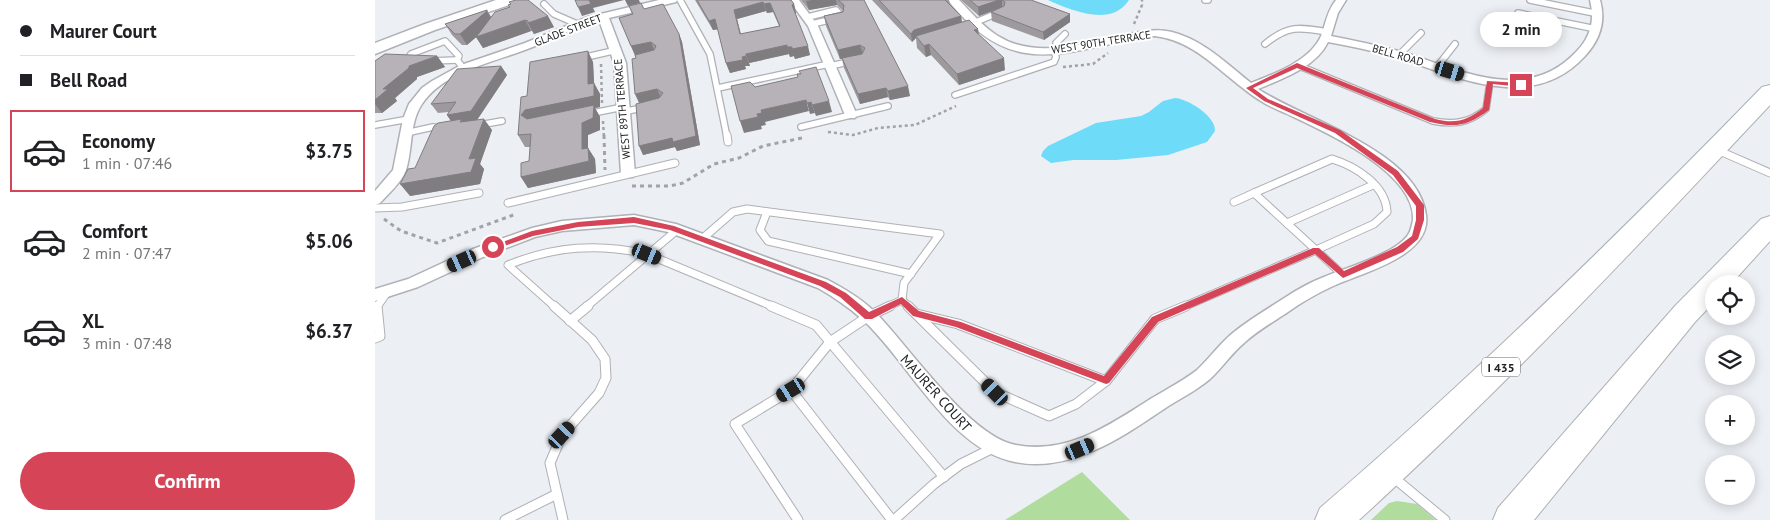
<!DOCTYPE html>
<meta charset="utf-8">
<style>
:root{--surface:#fff;--page:#f6f6f6;--text:#202124;--muted:#757577;--line:#e0e0e0;--accent:#d54457}
body{margin:0;font-family:"PT Sans",sans-serif;background:var(--page);color:var(--text);height:100vh;display:flex;flex-direction:column;font-size:19px;white-space:nowrap}
*{box-sizing:border-box;margin:0}
p{font-size:16px;color:var(--muted)}
.icon{flex:none;width:28px;height:28px;fill:none;stroke:currentColor;stroke-width:2;stroke-linecap:round;stroke-linejoin:round}
.map{position:relative;flex:1;overflow:hidden}
.sheet{display:flex;flex-direction:column;background:var(--surface);width:375px}
.sheet>*{flex:none}
.guide{display:grid;align-content:center;height:110px;padding:0 20px;background:var(--surface)}
.buttons{position:absolute;left:1330px;top:275px;display:grid;gap:10px}
.buttons a{display:grid;place-items:center;width:50px;height:50px;border-radius:50%;background:var(--surface);box-shadow:0 2px 12px #0003;font-size:25px}
.end{position:absolute;width:22px;height:22px;margin:-11px;border:6px solid #d54457;background:#fff;box-shadow:0 0 0 2px #fff}
.from{border-radius:50%}
.bubble{position:absolute;height:35px;border-radius:18px;background:var(--surface);box-shadow:0 2px 12px #0003;font-size:16px;font-weight:600;line-height:35px;text-align:center}
.car{position:absolute;width:15px;height:30px;margin:-15px -8px;border-radius:6px;box-shadow:0 0 4px 1px #0007;background:linear-gradient(#222 24%,#8ab4d8 0 40%,#222 0 76%,#8ab4d8 0 86%,#222 0)}
.guide b{display:flex;align-items:center;gap:18px;height:48px;font-size:19px}
.guide b+b{border-top:1px solid var(--line)}
.guide i{width:12px;height:12px;background:var(--text)}
ul{padding:0;list-style:none}
li{display:flex;align-items:center;gap:15px;height:82px;margin:0 10px 8px;padding:0 10px;border:2px solid transparent;border-radius:0px}
li div{flex:1}
li b{display:block;font-size:19px}
li em{font-style:normal;font-weight:600}
li.selected{border-color:var(--accent)}
li>.icon{width:45px;height:45px;stroke-width:1.5}
.primary-button{display:flex;gap:10px;margin-top:auto;padding:10px 20px}
.primary-button a{flex:1;height:58px;border-radius:30px;background:var(--accent);color:#fff;font-size:20px;font-weight:600;line-height:58px;text-align:center}
main{display:flex;flex:1;min-height:0}
.map>svg:first-child{display:block}
</style>
<main>
<section class="sheet">
<div class="guide">
<b><i class="from"></i>Maurer Court</b>
<b><i></i>Bell Road</b>
</div>
<ul>
<li class="selected"><svg class="icon" aria-label="car" viewBox="0 0 24 24"><path d="M5 17H2v-5l4-1 3-4h7l3 4 3 1v5h-3M9 17h6M6 11h13"/><circle cx="7" cy="17" r="2"/><circle cx="17" cy="17" r="2"/></svg><div><b>Economy</b><p>1 min · 07:46</p></div><em>$3.75</em></li>
<li><svg class="icon" aria-label="car" viewBox="0 0 24 24"><path d="M5 17H2v-5l4-1 3-4h7l3 4 3 1v5h-3M9 17h6M6 11h13"/><circle cx="7" cy="17" r="2"/><circle cx="17" cy="17" r="2"/></svg><div><b>Comfort</b><p>2 min · 07:47</p></div><em>$5.06</em></li>
<li><svg class="icon" aria-label="car" viewBox="0 0 24 24"><path d="M5 17H2v-5l4-1 3-4h7l3 4 3 1v5h-3M9 17h6M6 11h13"/><circle cx="7" cy="17" r="2"/><circle cx="17" cy="17" r="2"/></svg><div><b>XL</b><p>3 min · 07:48</p></div><em>$6.37</em></li>
</ul>
<div class="primary-button"><a>Confirm</a></div>
</section>
<div class="map">
<svg width="1395" height="520" viewBox="0 0 1395 520">
<rect width="100%" height="100%" fill="#eceff4"/>
<g fill="#b0dc9e">
<polygon points="707,472 755,520 630,520"/>
<polygon points="1022,501 1042,504 1061,520 996,520 1014,503"/>
</g>
<g fill="#6edbf9">
<path d="M665 0H754C736 28 696 10 673 0Z"/>
<path d="M800 98C813 99 841 116 840 131L832 142 793 155 741 160H698L676 163 666 156 668 151 673 146 721 123 766 116 774 112 788 101Z"/>
</g>
<g fill="none" stroke-linecap="round" stroke-linejoin="round">
<defs>
<g id="lane-far2">
<polyline points="305,0 335,54 352,137"/>
<polyline points="830,0 833,0"/>
<polyline points="1155,0 1224,14"/>
<polyline points="169,4 179,14 202,24"/>
<polyline points="1143,13 1221,29"/>
<polyline points="433,17 461,10 467,17 437,24"/>
<polyline points="601,22 625,12"/>
<path d="M890 44C913 25 924 27 952 32"/>
<polyline points="685,50 681,43 690,34"/>
<polyline points="1024,55 1046,33"/>
<polyline points="207,58 242,50"/>
<polyline points="37,61 33,59 36,54 70,41 84,56 82,60 88,68"/>
<polyline points="56,61 82,60"/>
<path d="M922 65 1058 121C1079 125 1094 123 1111 109L1115 82"/>
<polyline points="455,66 478,61"/>
<polyline points="1062,67 1080,44"/>
<polyline points="343,88 454,64"/>
<polyline points="580,95 679,62 681,57 679,50"/>
<polyline points="248,112 271,107"/>
<polyline points="213,114 248,107"/>
<polyline points="0,125 34,119"/>
<polyline points="104,125 127,121"/>
<polyline points="426,127 513,106"/>
<polyline points="31,133 58,127 68,128"/>
</g>
<g id="lane-far1">
<polyline points="352,135 353,142"/>
<polyline points="1340,149 1395,173"/>
<path d="M957 159C980 166 1011 185 1012 212L999 224 941 250 879 193Z"/>
<polyline points="859,202 879,193"/>
<polyline points="133,203 300,163"/>
<polyline points="0,208 27,207 104,193"/>
<polyline points="392,212 385,230 393,241 536,274"/>
<polyline points="912,223 998,185"/>
<polyline points="327,239 358,212 372,209 565,234 529,283 527,300"/>
<polyline points="2,307 13,291"/>
<path d="M180 307 133 265C180 246 223 243 272 254L399 307"/>
<polyline points="211,307 302,230"/>
<polyline points="512,307 527,300 534,307"/>
<polyline points="808,307 941,250 968,275"/>
</g>
<g id="lane">
<polyline points="179,306 217,340 230,359 231,378 224,393 187,435 175,463 188,520"/>
<polyline points="396,306 441,325 569,477"/>
<polyline points="533,306 620,392 674,416 701,404 731,381 780,319 811,306"/>
<polyline points="542,314 583,324 731,381"/>
<polyline points="195,321 213,306"/>
<polyline points="0,338 5,336 2,306"/>
<polyline points="416,390 517,520"/>
<polyline points="1018,477 1070,520"/>
<polyline points="130,520 182,494"/>
<polyline points="423,520 360,424 416,390 455,342 494,316 515,306"/>
<polyline points="519,520 559,484 586,464 620,447"/>
</g>
<g id="street">
<path d="M284 0H302L301 2 234 18 251 63 260 174 258 177H248L246 174 239 63 224 20C202 26 181 38 160 46 125 61 69 70 47 104 34 123 38 149 31 170 27 182 13 194 5 203L0 205V191L18 170 28 119 34 104 47 88 57 81 86 65 150 43 213 17Z"/>
<polygon points="414,0 424,0 443,26 482,115 480,118 472,118 470,115 433,26"/>
<path d="M573 0H584C596 12 608 27 623 36 660 59 705 44 744 36 762 32 779 28 797 32 828 40 851 63 876 83 899 74 935 61 946 36 951 23 952 11 961 0H971L963 13 956 36C981 41 1006 46 1031 53 1087 71 1152 104 1201 52 1216 37 1220 20 1215 0H1225C1231 21 1225 40 1210 56 1157 114 1082 77 1021 57 998 51 976 46 953 42 941 67 907 79 883 89 930 120 1043 151 1051 215 1057 257 985 273 956 287 941 294 927 302 913 312 898 322 882 331 869 343 856 354 847 368 835 379 821 391 804 399 789 409 746 438 695 473 640 462 574 449 534 362 487 319 473 307 459 297 443 288L293 232 259 225 187 231 160 237 108 257 43 287 0 301V289L33 279 98 249 157 228 187 221 259 215 301 224 453 280C470 289 487 299 501 313 535 348 595 437 641 445 693 455 736 424 777 398 792 389 808 381 822 370 835 358 845 343 859 332 875 319 894 308 911 297 923 289 936 282 949 277 970 268 1020 254 1033 235 1036 231 1037 224 1038 220 1041 171 946 130 910 113 895 107 881 99 869 89 840 67 818 41 780 36 692 48 640 85 573 0Z"/>
</g>
<polygon id="secondary" points="121,0 142,0 140,3 60,30 0,54 0,43 50,24"/>
<g id="highway">
<path d="M1395 85V105C1262 247 1128 389 984 520H940L945 508C1100 375 1245 233 1387 87Z"/>
<polygon points="1395,216 1395,241 1356,284 1339,284 1339,302 1320,322 1159,520 1118,520 1123,508 1300,306 1386,219"/>
</g>
</defs>
<use href="#lane-far2" stroke="#afb1b6" stroke-width="8"/>
<use href="#lane-far1" stroke="#afb1b6" stroke-width="9"/>
<use href="#lane" stroke="#afb1b6" stroke-width="11"/>
<use href="#street" stroke="#afb1b6" stroke-width="3"/>
<use href="#secondary" stroke="#afb1b6" stroke-width="3"/>
<use href="#highway" stroke="#afb1b6" stroke-width="2"/>
<g stroke="#a0a3a7" stroke-width="2.5" stroke-dasharray="3 3" stroke-linecap="butt">
<polyline points="759,24 767,5 767,0"/>
<polyline points="226,64 227,103"/>
<polyline points="688,67 718,64 733,53"/>
<polyline points="228,121 229,137"/>
<polyline points="453,132 478,135 503,128 540,125 581,106"/>
</g>
<g stroke="#a0a3a7" stroke-width="3" stroke-dasharray="4 4" stroke-linecap="butt">
<polyline points="229,135 230,170"/>
<polyline points="257,186 295,186 308,183 339,164 364,158 388,146 427,138"/>
<polyline points="9,219 26,231 62,243 141,214"/>
</g>
<use href="#lane-far2" stroke="#fff" stroke-width="5.5"/>
<use href="#lane-far1" stroke="#fff" stroke-width="7"/>
<use href="#lane" stroke="#fff" stroke-width="9"/>
<use href="#street" fill="#fff" fill-rule="evenodd"/>
<use href="#secondary" fill="#fff" fill-rule="evenodd"/>
<use href="#highway" fill="#fff" fill-rule="evenodd"/>
</g>
<g fill="#9d999d" fill-rule="evenodd">
<path d="M320 0H416L419 4 421 13 420 14 435 55 420 59 419 56 415 57 414 54 374 63 375 66H370L371 69 355 73 351 63 343 29 338 30ZM391 11 392 13 398 12 404 26 366 34 362 19Z"/>
<polygon points="426,0 489,0 535,96 515,100 513,97 485,104 469,68 467,59 465,59 451,26 449,16 468,11 462,5 434,10"/>
<polygon points="497,0 574,0 575,5 586,16 587,22 603,29 604,35 630,70 584,85 556,55 551,57 542,48 541,38 537,42"/>
<polygon points="586,0 656,0 695,14 695,22 669,40 617,21 616,12 624,9 604,16"/>
<polygon points="134,2 179,27 159,34 157,31 156,31 108,48 101,37 102,36 92,45 87,45 77,35 70,24 112,10 116,17 134,7 133,5 135,4"/>
<polygon points="254,6 269,9 304,34 307,42 325,145 302,151 300,147 268,155 261,58 244,18 257,14"/>
<polygon points="62,56 70,67 42,77 42,79 20,98 22,101 7,113 0,113 0,61"/>
<polygon points="218,62 219,83 225,94 225,107 220,108 225,117 225,130 213,135 213,148 220,159 221,173 153,188 146,177 154,161 155,147 150,147 143,135 152,96"/>
<polygon points="126,66 132,75 102,120 117,130 105,164 109,169 105,184 35,196 40,168 76,121 72,115 74,112 63,113 56,104"/>
</g>
<g fill="#807d80">
<polygon points="214,0 249,0 218,8 220,12 207,16 203,7"/>
<polygon points="250,0 264,0 265,3 253,6"/>
<polygon points="437,0 461,0 462,5 434,10 431,1"/>
<polygon points="624,0 627,0 627,7 604,16 603,7"/>
<polygon points="388,2 391,11 362,19 368,44 359,10"/>
<polygon points="395,3 398,12 392,13 389,4"/>
<polygon points="419,4 421,13 419,14 417,5"/>
<polygon points="112,11 119,22 92,45 85,34"/>
<polygon points="695,14 695,22 669,40 668,32"/>
<polygon points="173,16 179,27 159,34 153,23"/>
<polygon points="586,16 587,24 541,36 541,38 537,42 536,34 539,30"/>
<polygon points="340,19 344,29 338,30 334,21"/>
<polygon points="150,20 156,31 108,48 101,37"/>
<polygon points="603,29 604,40 599,30"/>
<polygon points="304,34 307,42 325,145 302,151 300,147 268,155 264,146 297,138"/>
<polygon points="276,42 279,50 260,55 256,46"/>
<polygon points="554,44 556,55 551,57 549,46"/>
<polygon points="412,45 414,54 374,63 371,54"/>
<polygon points="485,45 488,54 465,59 463,50"/>
<polygon points="433,46 435,55 420,59 417,49"/>
<polygon points="412,47 417,47 419,56 415,57"/>
<polygon points="213,51 218,62 219,83 225,94 225,107 220,108 225,117 225,130 213,135 213,148 220,159 221,173 153,188 146,177 214,161 153,126 146,115 150,110 213,84"/>
<polygon points="62,56 70,67 42,77 42,79 20,98 22,101 7,113 0,104 0,100 8,89 34,66"/>
<polygon points="371,56 375,66 370,66 371,69 355,73 351,63"/>
<polygon points="629,58 630,70 584,85 582,74"/>
<polygon points="126,66 132,75 102,120 78,124 72,115"/>
<polygon points="533,86 535,96 515,100 513,91"/>
<polygon points="511,88 513,97 485,104 483,94"/>
<polygon points="282,89 286,98 264,103 260,94"/>
<polygon points="431,100 434,111 390,122 391,125 386,126 387,129 369,133 365,121 382,114 386,110"/>
<polygon points="454,101 457,112 441,116 437,105"/>
<polygon points="436,102 440,113 435,114 432,103"/>
<polygon points="109,119 117,130 105,164 109,169 105,184 35,196 25,184 94,159"/>
</g>
<g fill="#b7b2b7" stroke="#807d80" fill-rule="evenodd">
<polygon points="141,0 153,0 173,16 153,23 153,21 150,20 101,37 120,12 135,7 133,5 136,4 134,2"/>
<polygon points="200,0 214,0 216,4 203,7"/>
<path d="M322 0H416L419 4 417 5 433 46 417 49V47H412V45L371 54V56L367 57 368 60 351 63 340 19 334 21ZM388 2 389 4 395 3 405 26 365 34 359 10Z"/>
<polygon points="463,0 489,0 533,86 513,91 511,88 483,94 467,58 487,54 490,48 485,45 463,50 449,16 468,12 469,5"/>
<polygon points="504,0 570,0 586,16 539,30 536,34"/>
<polygon points="595,0 624,0 603,7"/>
<polygon points="627,0 656,0 695,14 668,32 616,12 629,6 630,2"/>
<polygon points="266,3 269,9 288,4 304,34 321,136 298,142 297,138 264,146 261,104 284,98 288,93 282,89 260,94 257,59 261,58 260,55 279,50 281,46 276,42 256,46 244,18 258,14 254,6"/>
<polygon points="112,10 112,11 85,34 80,34 70,24"/>
<polygon points="594,20 603,29 599,30 629,58 582,74 554,44 549,46 541,36"/>
<polygon points="213,51 213,84 219,83 219,96 150,110 146,115 152,119 219,105 218,118 207,123 207,149 213,148 214,161 146,177 146,163 154,161 156,134 143,135 146,97 152,96 155,62"/>
<polygon points="10,54 62,56 34,66 34,68 8,89 13,89 0,100 0,61"/>
<polygon points="126,66 96,111 72,115 81,102 56,104 82,69"/>
<polygon points="441,67 454,101 437,105 436,102 432,103 431,100 386,110 387,113 382,114 383,117 365,121 356,86 375,82 380,87 423,77 422,74 426,74 424,71"/>
<polygon points="87,119 85,122 109,119 94,159 101,158 96,172 25,184 33,169 40,168 59,126 63,123"/>
</g>
<path fill="#d54457" d="M922 63 1060 119C1081 124 1091 121 1108 108L1112 81 1146 83 1149 85 1146 87 1118 84 1114 110C1093 126 1080 128 1055 122L922 68 878 88 893 99 965 130 1023 171 1049 205V220L1043 239 1028 252 968 278 940 254 783 322 734 383 731 384 581 327 538 316 526 304 497 319H490L465 297 445 286 295 230 259 223 203 227 158 236 118 250 114 247 157 231 203 222 259 217 299 226 451 282 471 293 494 312 527 297 544 311 586 322 729 376 777 317 938 248H944L969 271 1022 247 1037 236 1041 220V206L1018 175 960 133 889 101 871 88Z"/>
<g text-anchor="middle" dominant-baseline="central" stroke-width="4" stroke-linejoin="round" paint-order="stroke">
<g font-size="11" fill="#212224" stroke="#fff">
<text transform="translate(193 30) rotate(-21)">GLADE STREET</text>
<text transform="translate(726 42) rotate(-9)">WEST 90TH TERRACE</text>
<text transform="translate(1023 55) rotate(16)">BELL ROAD</text>
<text transform="translate(247 109) rotate(-95)">WEST 89TH TERRACE</text>
</g>
<rect fill="#fff" stroke="#646466" stroke-width="1" x="1107" y="357.5" width="38" height="19" rx="4"/>
<g font-size="12" font-weight="bold" fill="#212224">
<text x="1126" y="367">I 435</text>
</g>
<g font-size="14" fill="#212224" stroke="#fff">
<text transform="translate(561 393) rotate(48)">MAURER COURT</text>
</g>
</g>
</svg>
<div class="buttons">
<a><svg class="icon" aria-label="locate" viewBox="0 0 24 24"><circle cx="12" cy="12" r="6"/><path d="M12 2v4M12 18v4M2 12h4M18 12h4"/></svg></a>
<a><svg class="icon" aria-label="layers" viewBox="0 0 24 24"><path d="M12 4l9 5-9 5-9-5zM3 14l9 5 9-5"/></svg></a>
<a>+</a>
<a>−</a>
</div>
<i class="end from" style="left:118px;top:247px"></i>
<i class="end" style="left:1146px;top:85px"></i>
<div class="bubble" style="left:1105px;top:12px;width:82px">2 min</div>
<i class="car" style="left:1075px;top:71px;rotate:107deg"></i>
<i class="car" style="left:272px;top:254px;rotate:112deg"></i>
<i class="car" style="left:87px;top:261px;rotate:246deg"></i>
<i class="car" style="left:416px;top:390px;rotate:239deg"></i>
<i class="car" style="left:620px;top:392px;rotate:315deg"></i>
<i class="car" style="left:187px;top:435px;rotate:43deg"></i>
<i class="car" style="left:705px;top:449px;rotate:67deg"></i>
</div>
</main>
